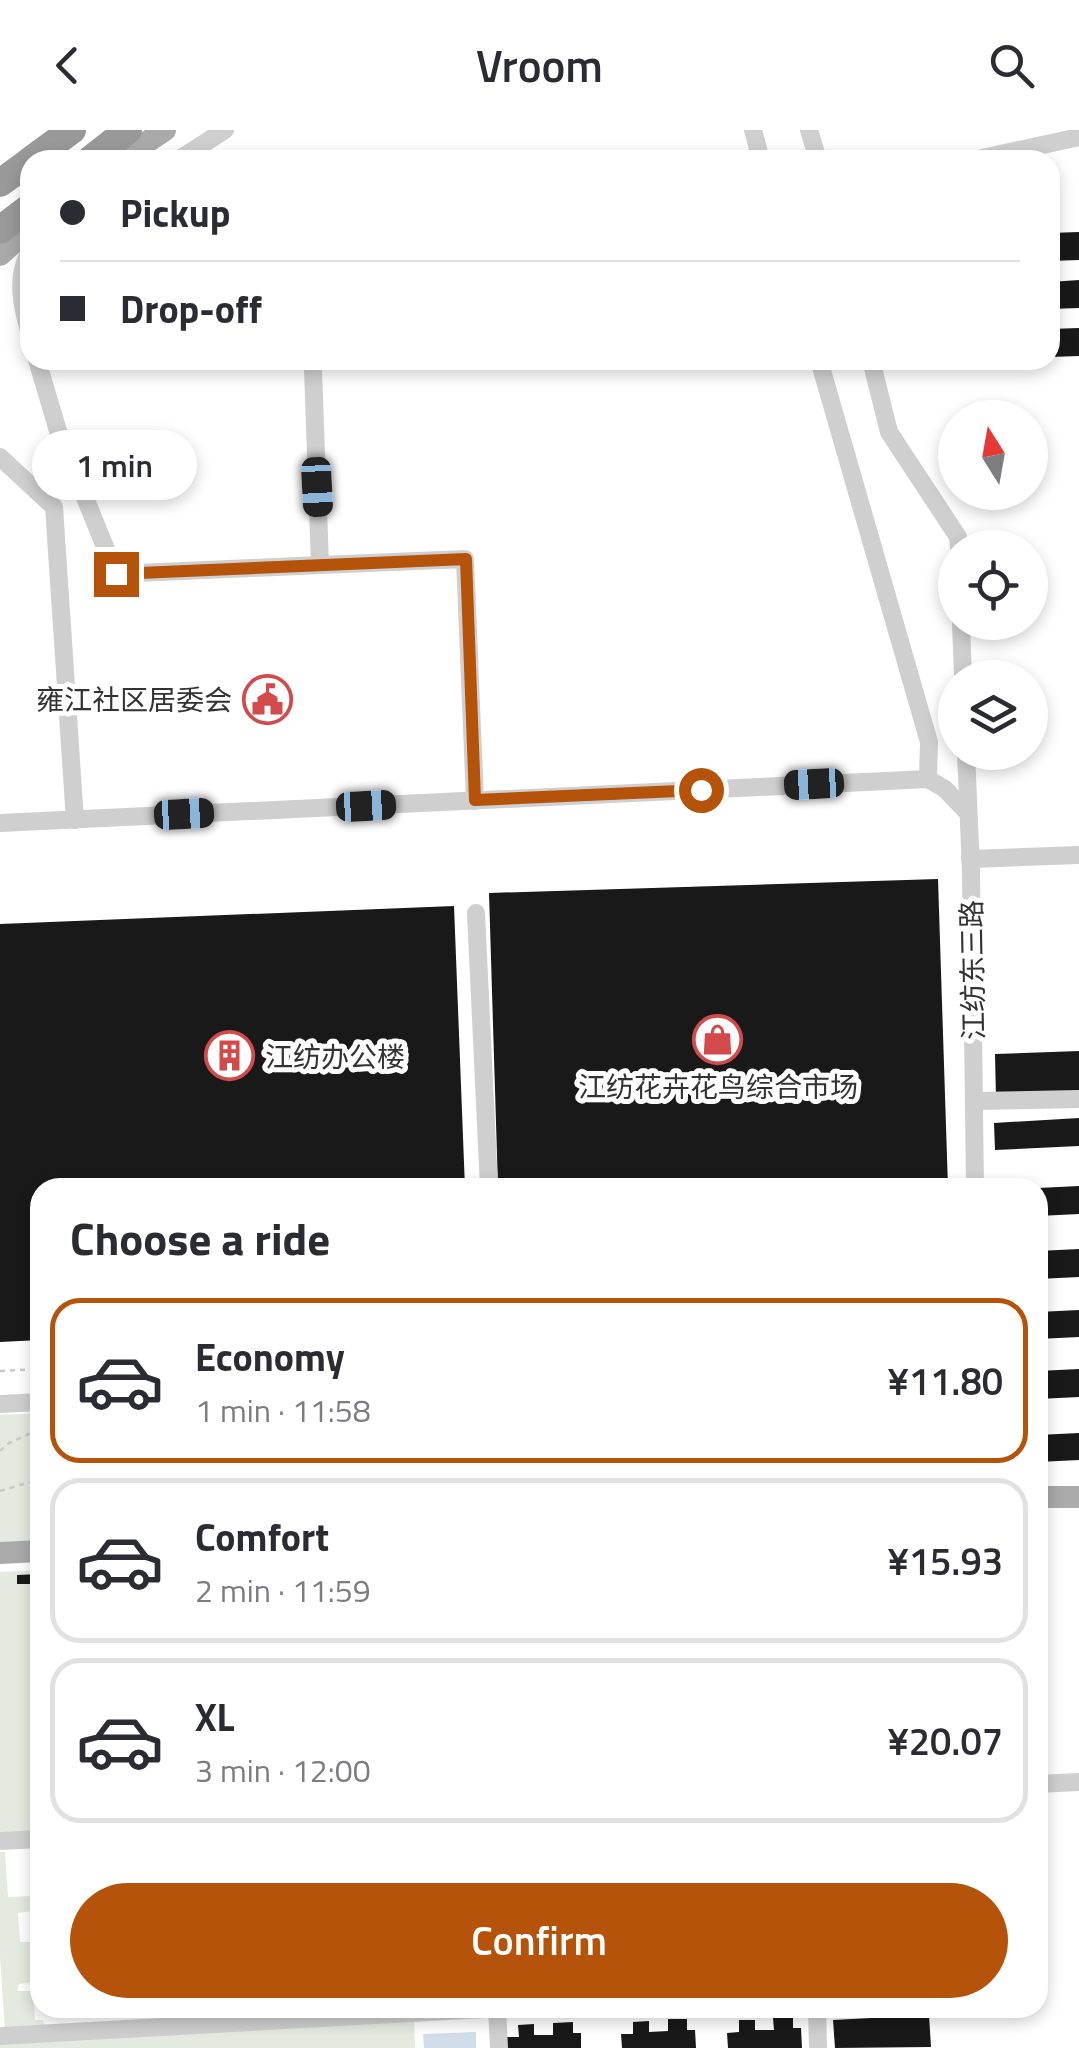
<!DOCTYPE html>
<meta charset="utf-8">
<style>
:root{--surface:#fff;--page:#f7f7f7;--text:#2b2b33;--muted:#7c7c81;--line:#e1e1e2;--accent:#b45309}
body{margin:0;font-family:"Titillium Web","Noto Sans SC",sans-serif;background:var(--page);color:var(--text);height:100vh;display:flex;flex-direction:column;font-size:38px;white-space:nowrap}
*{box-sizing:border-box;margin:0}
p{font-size:32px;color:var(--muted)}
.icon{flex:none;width:55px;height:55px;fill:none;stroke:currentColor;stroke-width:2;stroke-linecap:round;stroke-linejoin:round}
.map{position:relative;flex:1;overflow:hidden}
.sheet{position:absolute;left:30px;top:1048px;width:1018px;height:840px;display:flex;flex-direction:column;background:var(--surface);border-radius:30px;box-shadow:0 5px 15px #0003}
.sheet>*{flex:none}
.top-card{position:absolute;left:20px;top:20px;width:1040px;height:220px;border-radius:30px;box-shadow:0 5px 15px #0003;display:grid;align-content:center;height:220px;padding:0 40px;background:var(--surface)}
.needle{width:65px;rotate:349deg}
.fabs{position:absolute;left:938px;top:270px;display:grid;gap:20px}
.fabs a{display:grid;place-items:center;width:110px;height:110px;border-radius:50%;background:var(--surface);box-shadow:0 5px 15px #0003;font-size:50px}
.end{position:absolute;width:45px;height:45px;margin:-22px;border:12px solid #b45309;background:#fff;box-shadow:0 0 0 5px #fff}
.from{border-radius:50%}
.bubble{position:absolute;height:70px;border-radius:35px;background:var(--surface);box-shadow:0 5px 15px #0003;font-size:32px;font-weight:600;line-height:70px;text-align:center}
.car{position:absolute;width:30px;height:60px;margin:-30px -15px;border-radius:12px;box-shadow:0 0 8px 2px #0007;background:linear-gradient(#222 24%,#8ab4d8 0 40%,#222 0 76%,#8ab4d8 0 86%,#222 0)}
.top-card b{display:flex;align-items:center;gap:35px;height:95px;font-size:38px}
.top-card b+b{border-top:2px solid var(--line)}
.top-card i{width:25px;height:25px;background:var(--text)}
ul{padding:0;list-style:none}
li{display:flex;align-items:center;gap:30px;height:165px;margin:0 20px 15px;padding:0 20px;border:5px solid var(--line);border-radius:30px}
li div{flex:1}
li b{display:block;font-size:38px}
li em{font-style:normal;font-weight:600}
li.on{border-color:var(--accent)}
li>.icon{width:90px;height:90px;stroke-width:1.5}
h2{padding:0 40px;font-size:45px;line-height:120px}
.button{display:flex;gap:20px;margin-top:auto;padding:20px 40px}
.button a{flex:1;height:115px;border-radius:60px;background:var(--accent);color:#fff;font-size:40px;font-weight:600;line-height:115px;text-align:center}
header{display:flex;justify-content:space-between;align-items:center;height:130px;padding:0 40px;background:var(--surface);font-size:45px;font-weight:600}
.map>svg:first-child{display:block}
</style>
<header><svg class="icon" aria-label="back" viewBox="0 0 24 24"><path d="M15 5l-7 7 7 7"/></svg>Vroom<svg class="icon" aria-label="search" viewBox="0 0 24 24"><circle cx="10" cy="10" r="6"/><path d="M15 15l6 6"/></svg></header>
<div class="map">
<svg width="1079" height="1918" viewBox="0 0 1079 1918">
<rect width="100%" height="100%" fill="#fff"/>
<g fill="#e4eadf">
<polygon points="40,1283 40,1410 0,1412 0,1285"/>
<polygon points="40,1440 40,1705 0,1707 0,1442"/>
<polygon points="0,1722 5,1722 8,1767 32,1766 33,1781 18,1783 20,1812 35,1812 36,1852 19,1854 17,1861 33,1861 35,1890 43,1890 45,1899 5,1901 0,1826"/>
<polygon points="414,1885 415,1918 0,1918 0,1906"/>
</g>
<polygon fill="#d1deea" points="476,1902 476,1918 424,1918 423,1904"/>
<g fill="#191919">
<polygon points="1079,102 1079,130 1050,131 1050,103"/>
<polygon points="1079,150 1079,178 1050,179 1050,152"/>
<polygon points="1079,198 1079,226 1050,227 1050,199"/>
<polygon points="938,749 948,1058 498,1058 489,763"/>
<polygon points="454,776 465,1058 40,1058 40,1210 0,1212 0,794"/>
<polygon points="1079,921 1079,965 996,969 995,924"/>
<polygon points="1079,988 1079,1016 995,1020 994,993"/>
<polygon points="1079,1056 1079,1084 1038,1086 1038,1058"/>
<polygon points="1079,1119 1079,1147 1038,1149 1038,1121"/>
<polygon points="1079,1180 1079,1207 1038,1209 1038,1182"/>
<polygon points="1079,1239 1079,1267 1038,1269 1038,1241"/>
<polygon points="1079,1303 1079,1330 1038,1332 1038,1305"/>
<polygon points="40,1444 40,1454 17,1454 17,1445"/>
<polygon points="929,1885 931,1917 835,1918 833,1890"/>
<polygon points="793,1887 793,1898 801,1898 802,1918 728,1918 727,1903 739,1902 739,1890 755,1890 755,1900 774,1900 773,1888"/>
<polygon points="668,1889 687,1889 687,1900 695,1900 696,1918 622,1918 621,1904 633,1904 633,1892 649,1891 649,1902 668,1901"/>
<polygon points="573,1892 573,1903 581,1903 581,1918 507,1918 507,1907 519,1907 518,1895 534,1894 534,1905 553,1905 553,1893"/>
</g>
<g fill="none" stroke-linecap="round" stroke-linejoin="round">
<g stroke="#c9c9c9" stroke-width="2.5" stroke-dasharray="5 5" stroke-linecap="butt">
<polyline points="0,1241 40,1239"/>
<polyline points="0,1321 9,1313 40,1299"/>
<polyline points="0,1361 40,1349"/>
</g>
<g stroke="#cfcfcf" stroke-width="18">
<polyline points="753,0 761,30"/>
<polyline points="809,0 818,30"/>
<polyline points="178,30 225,0"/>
<polyline points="973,30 1079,7"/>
<path d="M30 121C15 148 22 177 30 204"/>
<polyline points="37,230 58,301 116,444 320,435"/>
<polyline points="819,230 929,612 928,649"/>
<polyline points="871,230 889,302 958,407 959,418"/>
<polyline points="313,239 320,435 465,429 475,671"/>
<polyline points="0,327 54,377 75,690"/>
<polyline points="961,492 963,548"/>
<polyline points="966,622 971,741 975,1058"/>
<polyline points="0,693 928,649 945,659 968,683"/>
<polyline points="970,729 1079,725"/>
<polyline points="476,783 489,1058"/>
<polyline points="974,971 1079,969"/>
<polyline points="0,1274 40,1272"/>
<polyline points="1038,1654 1079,1652"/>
<polyline points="0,1711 40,1709"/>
<polyline points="497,1878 499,1918"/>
<polyline points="817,1878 818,1918"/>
<polyline points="0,1906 501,1878"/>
</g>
<g stroke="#aaa" stroke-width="22">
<polyline points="120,30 165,0"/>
<polyline points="0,125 30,98"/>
<polyline points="1038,1367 1079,1367"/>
<polyline points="0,1423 40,1421"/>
</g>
<g stroke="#999" stroke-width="28">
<polyline points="31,30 72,0"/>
<polyline points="90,30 128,0"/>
<polyline points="0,53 30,31"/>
<polyline points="0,100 30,77"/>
</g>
</g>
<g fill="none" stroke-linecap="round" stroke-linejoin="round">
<polyline stroke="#b45309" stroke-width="12" points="116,444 466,429 475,670 701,660"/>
</g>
<defs>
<symbol id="civic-ring" viewBox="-11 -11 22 22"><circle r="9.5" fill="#fff" stroke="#d34a4a" stroke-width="1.5"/><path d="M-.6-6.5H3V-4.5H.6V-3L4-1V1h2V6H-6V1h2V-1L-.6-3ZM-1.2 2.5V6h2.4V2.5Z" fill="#d34a4a"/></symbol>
<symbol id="shop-ring" viewBox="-11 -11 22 22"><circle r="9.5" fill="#fff" stroke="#d34a4a" stroke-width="1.5"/><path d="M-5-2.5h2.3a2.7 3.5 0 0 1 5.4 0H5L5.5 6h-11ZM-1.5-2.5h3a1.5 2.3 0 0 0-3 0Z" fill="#d34a4a"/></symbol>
<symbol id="building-ring" viewBox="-11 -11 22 22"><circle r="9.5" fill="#fff" stroke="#d34a4a" stroke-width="1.5"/><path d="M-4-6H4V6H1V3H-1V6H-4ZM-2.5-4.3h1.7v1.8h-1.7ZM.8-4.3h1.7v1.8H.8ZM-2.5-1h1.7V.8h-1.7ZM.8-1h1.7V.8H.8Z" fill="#d34a4a"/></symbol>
</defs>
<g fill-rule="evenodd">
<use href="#civic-ring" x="240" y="542" width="55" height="55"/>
<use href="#shop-ring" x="690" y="882" width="55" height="55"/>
<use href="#building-ring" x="202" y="898" width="55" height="55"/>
</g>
<g text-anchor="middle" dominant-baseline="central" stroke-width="10" stroke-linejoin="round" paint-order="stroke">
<g font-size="28" fill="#323232" stroke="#fff" text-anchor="end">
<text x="232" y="569">雍江社区居委会</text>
<text x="265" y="926" text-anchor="start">江纺办公楼</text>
<text x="718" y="956" text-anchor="middle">江纺花卉花鸟综合市场</text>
</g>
<g font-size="28" fill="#323232" stroke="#fff">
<text transform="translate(972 840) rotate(-91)">江纺东三路</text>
</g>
</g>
</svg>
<div class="fabs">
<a><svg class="needle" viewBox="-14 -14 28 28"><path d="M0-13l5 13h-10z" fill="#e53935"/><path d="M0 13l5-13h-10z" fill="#7c7c81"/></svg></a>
<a><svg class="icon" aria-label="locate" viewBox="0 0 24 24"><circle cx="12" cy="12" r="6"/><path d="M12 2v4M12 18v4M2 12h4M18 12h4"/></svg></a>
<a><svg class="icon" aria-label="layers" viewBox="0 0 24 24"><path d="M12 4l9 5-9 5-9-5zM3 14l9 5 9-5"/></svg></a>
</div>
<i class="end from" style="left:701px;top:660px"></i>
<i class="end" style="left:116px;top:444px"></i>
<div class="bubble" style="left:32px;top:300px;width:165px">1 min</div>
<i class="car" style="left:317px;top:357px;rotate:177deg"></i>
<i class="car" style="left:814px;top:654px;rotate:267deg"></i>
<i class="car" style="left:366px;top:676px;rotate:87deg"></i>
<i class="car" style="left:184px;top:684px;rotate:87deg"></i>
<div class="top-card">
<b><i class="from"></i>Pickup</b>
<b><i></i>Drop-off</b>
</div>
<section class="sheet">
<h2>Choose a ride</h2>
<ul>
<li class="on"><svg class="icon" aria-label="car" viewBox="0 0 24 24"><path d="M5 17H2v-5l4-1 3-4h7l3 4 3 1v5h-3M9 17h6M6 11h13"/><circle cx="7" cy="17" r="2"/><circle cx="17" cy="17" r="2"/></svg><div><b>Economy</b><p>1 min · 11:58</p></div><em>¥11.80</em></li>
<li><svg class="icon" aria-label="car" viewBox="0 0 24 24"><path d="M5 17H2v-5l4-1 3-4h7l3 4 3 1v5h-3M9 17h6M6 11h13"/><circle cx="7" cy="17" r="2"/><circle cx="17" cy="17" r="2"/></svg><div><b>Comfort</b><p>2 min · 11:59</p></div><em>¥15.93</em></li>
<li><svg class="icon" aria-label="car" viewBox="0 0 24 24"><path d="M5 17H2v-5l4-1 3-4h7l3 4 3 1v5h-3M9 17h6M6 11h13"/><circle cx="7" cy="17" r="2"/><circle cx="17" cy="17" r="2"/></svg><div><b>XL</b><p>3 min · 12:00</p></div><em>¥20.07</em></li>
</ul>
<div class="button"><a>Confirm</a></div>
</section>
</div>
